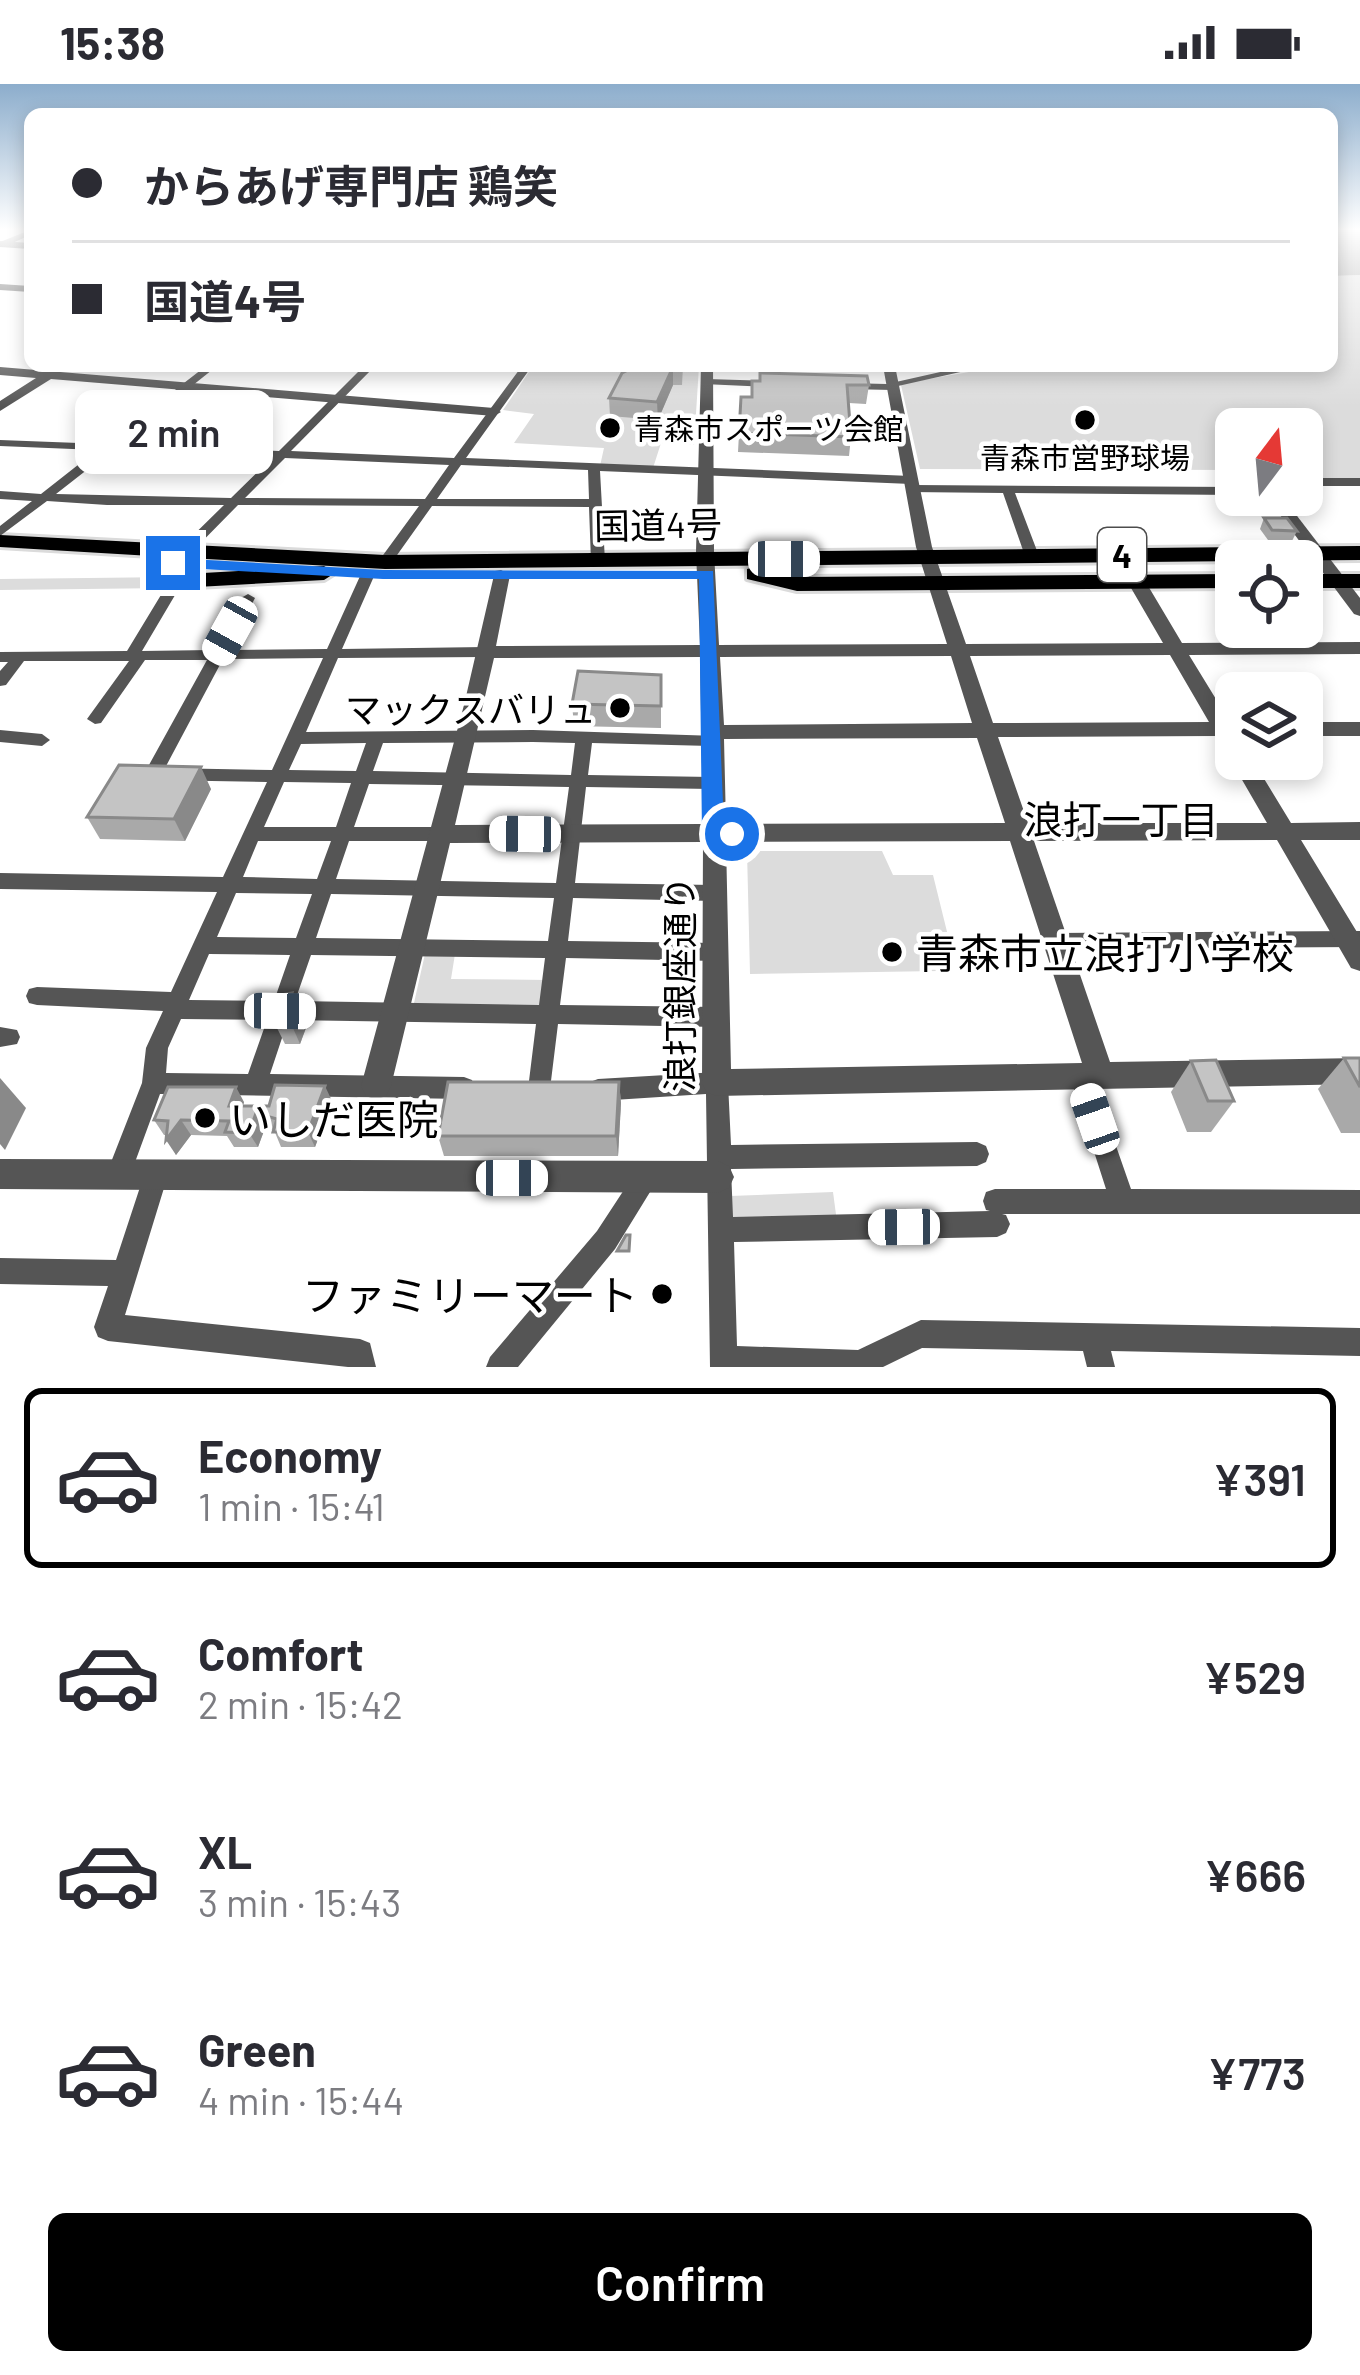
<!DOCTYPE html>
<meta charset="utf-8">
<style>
:root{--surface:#fff;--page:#f2f2f3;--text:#2b2b33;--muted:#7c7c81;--line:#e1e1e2;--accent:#000}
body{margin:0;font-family:Barlow,"Noto Sans JP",sans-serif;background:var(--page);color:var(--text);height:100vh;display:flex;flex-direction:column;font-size:45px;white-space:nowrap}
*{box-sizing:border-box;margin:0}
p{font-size:39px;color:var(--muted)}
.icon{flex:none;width:66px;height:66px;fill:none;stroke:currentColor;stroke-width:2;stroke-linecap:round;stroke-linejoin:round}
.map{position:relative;height:1283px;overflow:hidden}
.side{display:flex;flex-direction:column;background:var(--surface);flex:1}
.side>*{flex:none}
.hud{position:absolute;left:24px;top:24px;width:1314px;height:264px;border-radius:18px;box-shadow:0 6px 18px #0003;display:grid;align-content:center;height:264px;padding:0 48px;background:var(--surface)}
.needle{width:78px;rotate:16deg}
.controls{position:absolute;left:1215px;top:324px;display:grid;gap:24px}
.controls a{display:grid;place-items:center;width:108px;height:108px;border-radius:18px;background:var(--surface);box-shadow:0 6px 18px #0003;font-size:60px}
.end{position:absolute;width:54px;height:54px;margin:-27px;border:15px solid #1a73e8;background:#fff;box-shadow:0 0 0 6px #fff}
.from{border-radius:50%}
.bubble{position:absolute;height:84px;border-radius:18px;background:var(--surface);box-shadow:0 6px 18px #0003;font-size:39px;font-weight:600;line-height:84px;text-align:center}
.car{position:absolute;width:36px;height:72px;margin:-36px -18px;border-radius:15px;box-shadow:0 0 9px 3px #0007;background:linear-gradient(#fff 24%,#345 0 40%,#fff 0 76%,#345 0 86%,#fff 0)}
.hud b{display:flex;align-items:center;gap:42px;height:114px;font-size:45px}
.hud b+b{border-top:3px solid var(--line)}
.hud i{width:30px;height:30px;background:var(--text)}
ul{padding:21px 0 0;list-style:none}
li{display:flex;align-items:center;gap:36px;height:180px;margin:0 24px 18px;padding:0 24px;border:6px solid transparent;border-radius:18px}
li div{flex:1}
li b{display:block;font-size:45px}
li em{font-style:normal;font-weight:600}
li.selected{border-color:var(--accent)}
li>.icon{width:108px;height:108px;stroke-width:1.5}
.button{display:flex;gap:24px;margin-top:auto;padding:24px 48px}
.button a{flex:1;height:138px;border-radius:18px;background:var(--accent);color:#fff;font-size:48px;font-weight:600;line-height:138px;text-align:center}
.status{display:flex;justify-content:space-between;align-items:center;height:84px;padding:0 60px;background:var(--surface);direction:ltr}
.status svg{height:33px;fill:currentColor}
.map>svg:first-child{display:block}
</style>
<div class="status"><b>15:38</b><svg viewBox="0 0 49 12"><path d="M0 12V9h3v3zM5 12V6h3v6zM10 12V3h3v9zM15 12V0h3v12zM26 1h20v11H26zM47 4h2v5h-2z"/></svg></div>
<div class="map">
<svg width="1360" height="1283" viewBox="0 0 1360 1283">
<rect width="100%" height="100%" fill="#fff"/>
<g fill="#dcdcdc">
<polygon points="1360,191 1360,396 1302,395 1302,345 1236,345 1236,386 920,385 901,301 905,299 1004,282 1332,282 1332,192"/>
<polygon points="533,282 699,282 694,361 661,359 653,384 600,382 604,364 514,359 534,330 503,326"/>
<polygon points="175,493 168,504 0,506 0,495"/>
<polygon points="747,767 882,767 893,791 933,791 952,868 939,887 750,890"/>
<polygon points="425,870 455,870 451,895 547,896 543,926 417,924 414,919"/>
<polygon points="833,1108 837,1138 732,1141 730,1112"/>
</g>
<polygon fill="#a3a3a3" points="1332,144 1360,144 1360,191 1332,192"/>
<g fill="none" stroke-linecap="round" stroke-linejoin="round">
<defs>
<g id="trunk">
<polygon points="0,451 385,471 1360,462 1360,476 385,485 188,474 203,489 324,482 335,489 324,496 197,503 189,501 175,480 185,474 0,463"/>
<polygon points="755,483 797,493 1236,490 1236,504 797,507 747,495 747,485"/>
<rect x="1302" y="490" width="58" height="14"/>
</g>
</defs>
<use href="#trunk" stroke="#dbdbdb" stroke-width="6"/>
<g fill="#555" fill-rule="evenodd">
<polygon points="30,146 30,151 6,162 0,161 0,158"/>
<path d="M206 282H217L119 360 279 367 364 282H375L291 367 454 374 522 282H532L466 374 911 392 917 396 911 400 600 387 605 477 598 481 591 477 589 423 432 422 390 481 385 482 378 478 419 422 238 421 178 482 173 483 166 479 168 476 224 421H107L47 417 0 452V442L32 417 0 415V407L41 410 97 366 0 362V356L105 360ZM111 367 272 374 231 414 56 410ZM285 374 449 381 425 415 245 414ZM461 381 588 386 589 415H437Z"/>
<polygon points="967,282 987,282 898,302 893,306 846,305 841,302 846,299 887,300"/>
<polygon points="707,295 772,297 777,300 772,303 703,300 702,298"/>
<rect x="1302" y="394" width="58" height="8"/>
<polygon points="913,401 1236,403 1236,411 1015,409 1039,472 1032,476 1025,472 1003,409 909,408 907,405"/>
<path d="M368 486 375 490 342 565 485 563 493 568 485 573 338 574 306 648 533 646 717 652 719 656 717 660 711 662 592 659 588 691 712 693 718 695 721 699 718 703 712 705 586 703 575 799 715 801 722 804 725 809 722 814 715 817 573 814 568 857 716 859 723 862 726 868 723 874 716 877 566 874 560 921 717 923 725 926 728 933 725 940 717 943 558 940 550 1005 547 1013 539 1016 531 1013 528 1005 536 940 288 936 270 990 464 993 472 996 475 1004 472 1012 464 1015 160 1010 127 1100 118 1103 109 1100 106 1091 142 999 146 964 163 927 37 921 29 919 26 912 29 905 37 903 171 908 217 808 0 805V789L223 793 267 698 153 696 147 694 144 690 207 576H145L101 639 95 640 87 635 129 577H24L6 601 0 602V587L8 578H0V568L127 567 167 501 174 497 181 501 142 567 212 566 241 514 248 510 255 514 228 566 327 565 361 490ZM323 574 272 686 165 684 223 575ZM533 658 575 659 571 691 373 687 383 659ZM366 659 356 687 289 686 301 660ZM284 698 351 699 336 743H264ZM369 700 569 703 556 799 336 795 349 757H440L447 755 449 750 447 745 440 743H354ZM258 757H331L317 795 243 793ZM236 809 312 810 296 854 217 853ZM331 810 554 814 548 857 316 854ZM209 870 290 871 274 917 189 916ZM311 871 545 874 539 921 295 917ZM181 935 267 936 248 990 166 989 168 964Z"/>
<polygon points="0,646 42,650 50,656 42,662 0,658"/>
<polygon points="1360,847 1360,863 1055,865 1048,863 1045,857 1048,851 1055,849"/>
<polygon points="0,943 17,946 20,953 17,960 0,963"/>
<polygon points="1081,982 1089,986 1092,993 1131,1105 1360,1106 1360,1130 1002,1130 1006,1131 1010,1140 1006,1149 997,1153 734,1158 737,1262 858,1266 921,1236 1360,1244 1360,1272 1111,1267 1115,1283 1087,1283 1083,1267 922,1264 883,1283 710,1283 706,1010 598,1017 590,1014 587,1006 590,998 598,995 717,988 725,992 728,999 731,1061 977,1058 986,1062 989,1070 986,1078 977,1082 731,1085 733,1133 990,1127 986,1126 983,1117 986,1108 995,1105 1106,1105 1070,993 1073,986"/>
<polygon points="156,1079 165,1082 168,1091 125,1231 360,1255 370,1259 376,1283 348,1283 108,1257 98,1253 94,1243 108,1202 0,1200 0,1174 116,1176 144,1091 147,1082"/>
<polygon points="646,1083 655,1086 658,1095 615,1165 518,1283 486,1283 490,1273 597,1147 637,1086"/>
</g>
<g fill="#555" fill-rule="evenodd">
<polygon points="0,157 30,159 30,165 0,163"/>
<polygon points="0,200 30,202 30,208 0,206"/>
<path d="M701 282H713L714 468 719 561 947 560 916 463 883 282H895L932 463 966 560 1163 559 1120 485 1129 480 1138 485 1182 559 1360 558V570L1189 571 1230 638H1236V675H1252L1291 739 1360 738V756H1301L1360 853V887L1351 884 1277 756 1034 757 1110 978 1360 974V1000L717 1012 707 1009 702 999 703 758 450 759 391 1002 386 1012 376 1016 366 1012 361 1002 464 621 495 487 501 486 510 491 496 562 700 561 696 468ZM1170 571 1209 638 993 639 970 572ZM951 572 972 639 724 641 720 573ZM700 573 703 740 455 741 494 574ZM1217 652 1232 672 1230 675 1267 739H1028L998 653ZM977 654 1005 739 726 740 724 655ZM1010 757 1082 979 731 985 726 758Z"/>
<polygon points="0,283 494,324 501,328 494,332 51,295 0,327 0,317 36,294 0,291"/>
<polygon points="1265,411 1281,411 1360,514 1360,532 1354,530"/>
<rect x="1302" y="638" width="58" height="14"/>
<polygon points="0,1075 718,1077 729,1082 734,1093 729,1104 718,1109 0,1105"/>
</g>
<use href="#trunk" fill="#000" fill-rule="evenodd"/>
</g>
<g fill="#a9a9a9">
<polygon points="683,282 682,301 673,301 658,336 610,332 609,314 622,289"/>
<polygon points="752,297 869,301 866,320 849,319 851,353 849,372 738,368 741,313 752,313"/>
<polygon points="1264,434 1297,447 1292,457 1268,456 1260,445"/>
<polygon points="661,591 661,644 574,642 572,620"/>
<polygon points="211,705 185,757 100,755 87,733"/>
<polygon points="292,909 307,941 300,960 285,960 269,928"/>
<polygon points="1344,974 1360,974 1360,1049 1341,1049 1318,1005"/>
<polygon points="1191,977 1234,1017 1211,1048 1187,1048 1171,1008"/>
<polygon points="619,998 621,1019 618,1072 444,1072 438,1052"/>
<polygon points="332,1017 315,1063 281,1063 274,1046 265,1044 258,1063 234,1063 227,1052 191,1051 176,1071 167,1051 164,1051 154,1036 244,1018 243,1022 269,1022"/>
</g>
<g fill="#898989">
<polygon points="673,283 673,301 658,336 657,318"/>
<polygon points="201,683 211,705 185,757 174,735"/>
<polygon points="292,909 307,941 300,960 286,928"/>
<polygon points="0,994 26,1024 5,1066 0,1060"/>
<polygon points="619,998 621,1019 618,1072 616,1052"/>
<polygon points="325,1002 332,1017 315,1063 308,1048"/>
<polygon points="236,1003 244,1018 238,1037 229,1022"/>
<polygon points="256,1029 265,1044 258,1063 249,1049"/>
<polygon points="181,1036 191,1051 176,1071 166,1056"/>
</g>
<g fill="#c4c4c4" stroke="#898989" stroke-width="3">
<polygon points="636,282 683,282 673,283 657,318 609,314 622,289"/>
<polygon points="760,289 867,292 869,301 847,301 851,353 739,349 741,313 752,313 752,297 760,297"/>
<polygon points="1264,434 1287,434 1297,447 1272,446"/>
<polygon points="578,587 661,591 661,622 572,620"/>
<polygon points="119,681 201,683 174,735 87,733"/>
<polygon points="292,909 286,928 269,928 275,912"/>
<polygon points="1344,974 1360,974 1360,1003"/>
<polygon points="1216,976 1234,1017 1208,1017 1191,977"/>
<polygon points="448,998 619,998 616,1052 438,1052"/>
<polygon points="275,1001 325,1002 308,1048 273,1048 277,1035 256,1029 249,1049 225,1048 229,1037 181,1036 166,1056 168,1037 154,1036 168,1003 236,1003 229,1022 269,1022"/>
<polygon points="626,1151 630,1151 629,1167 617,1167"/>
</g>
<linearGradient id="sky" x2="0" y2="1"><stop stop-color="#8cadcc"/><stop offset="0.45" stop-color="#fff"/><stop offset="1" stop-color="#fff" stop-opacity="0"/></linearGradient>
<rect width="1360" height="323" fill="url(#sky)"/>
<polygon fill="#1a73e8" points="173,474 383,486 713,487 724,742 740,744 743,750 740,755 713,759 702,751 699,495 383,495 167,483 165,479"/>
<g fill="#000" stroke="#fff" stroke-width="4.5">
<circle cx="1085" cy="336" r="12"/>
<circle cx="610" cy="344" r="12"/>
<circle cx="620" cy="624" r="12"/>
<circle cx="892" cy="868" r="12"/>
<circle cx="205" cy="1034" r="12"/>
<circle cx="662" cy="1210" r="12"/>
</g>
<g text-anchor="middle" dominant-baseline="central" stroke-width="9" stroke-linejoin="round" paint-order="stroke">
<g font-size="30" fill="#000" stroke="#fff" text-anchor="start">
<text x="634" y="344">青森市スポーツ会館</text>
<text x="1085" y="373" text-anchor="middle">青森市営野球場</text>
</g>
<rect fill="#fff" stroke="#4c4c4c" stroke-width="3" x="1098" y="444" width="48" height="54" rx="9"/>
<g font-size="33" font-weight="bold" fill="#000">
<text x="1122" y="471">4</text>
</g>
<g font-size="36" fill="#000" stroke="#fff">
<text transform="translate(658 440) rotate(-1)">国道4号</text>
<text transform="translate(678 900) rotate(-90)">浪打銀座通り</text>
</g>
<g font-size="36" fill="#000" stroke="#fff" text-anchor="end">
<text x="596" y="624">マックスバリュ</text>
</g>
<g font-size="39" fill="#000" stroke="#fff">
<text x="1121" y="734">浪打一丁目</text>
</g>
<g font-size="42" fill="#000" stroke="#fff" text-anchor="start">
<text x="916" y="868">青森市立浪打小学校</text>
<text x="229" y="1034">いしだ医院</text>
<text x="638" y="1210" text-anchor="end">ファミリーマート</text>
</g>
</g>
</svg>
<div class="controls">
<a><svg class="needle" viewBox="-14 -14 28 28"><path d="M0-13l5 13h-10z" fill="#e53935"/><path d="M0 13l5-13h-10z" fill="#7c7c81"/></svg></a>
<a><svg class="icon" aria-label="locate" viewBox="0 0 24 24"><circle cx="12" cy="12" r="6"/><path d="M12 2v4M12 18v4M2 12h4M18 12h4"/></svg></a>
<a><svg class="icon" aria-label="layers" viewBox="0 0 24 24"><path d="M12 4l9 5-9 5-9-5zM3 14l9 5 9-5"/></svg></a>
</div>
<i class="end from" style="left:732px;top:750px"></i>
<i class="end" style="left:173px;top:479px"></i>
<div class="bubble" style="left:75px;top:306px;width:198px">2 min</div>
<i class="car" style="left:784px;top:475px;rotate:90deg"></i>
<i class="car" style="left:230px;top:547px;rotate:209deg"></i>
<i class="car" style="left:525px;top:750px;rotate:271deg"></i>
<i class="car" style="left:280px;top:927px;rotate:91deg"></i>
<i class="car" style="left:1095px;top:1035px;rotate:341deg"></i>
<i class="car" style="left:512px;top:1094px;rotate:90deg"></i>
<i class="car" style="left:904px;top:1143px;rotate:269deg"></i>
<div class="hud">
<b><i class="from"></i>からあげ専門店 鶏笑</b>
<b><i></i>国道4号</b>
</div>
</div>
<section class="side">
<ul>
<li class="selected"><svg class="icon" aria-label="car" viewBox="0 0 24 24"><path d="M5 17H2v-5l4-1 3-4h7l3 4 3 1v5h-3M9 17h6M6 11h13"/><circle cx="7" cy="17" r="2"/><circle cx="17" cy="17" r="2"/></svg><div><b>Economy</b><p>1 min · 15:41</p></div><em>¥391</em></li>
<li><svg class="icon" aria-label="car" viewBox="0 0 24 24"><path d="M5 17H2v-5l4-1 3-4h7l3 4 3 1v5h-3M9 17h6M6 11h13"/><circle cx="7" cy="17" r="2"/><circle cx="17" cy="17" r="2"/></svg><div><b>Comfort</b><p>2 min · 15:42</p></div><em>¥529</em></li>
<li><svg class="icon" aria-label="car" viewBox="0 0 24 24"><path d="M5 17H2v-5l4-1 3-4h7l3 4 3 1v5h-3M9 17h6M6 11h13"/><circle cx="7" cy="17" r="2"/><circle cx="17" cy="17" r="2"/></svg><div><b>XL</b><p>3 min · 15:43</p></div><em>¥666</em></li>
<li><svg class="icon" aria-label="car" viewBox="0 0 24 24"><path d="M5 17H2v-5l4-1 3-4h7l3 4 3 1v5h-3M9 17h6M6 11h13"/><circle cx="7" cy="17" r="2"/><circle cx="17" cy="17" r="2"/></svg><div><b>Green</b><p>4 min · 15:44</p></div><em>¥773</em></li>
</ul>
<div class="button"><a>Confirm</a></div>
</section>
